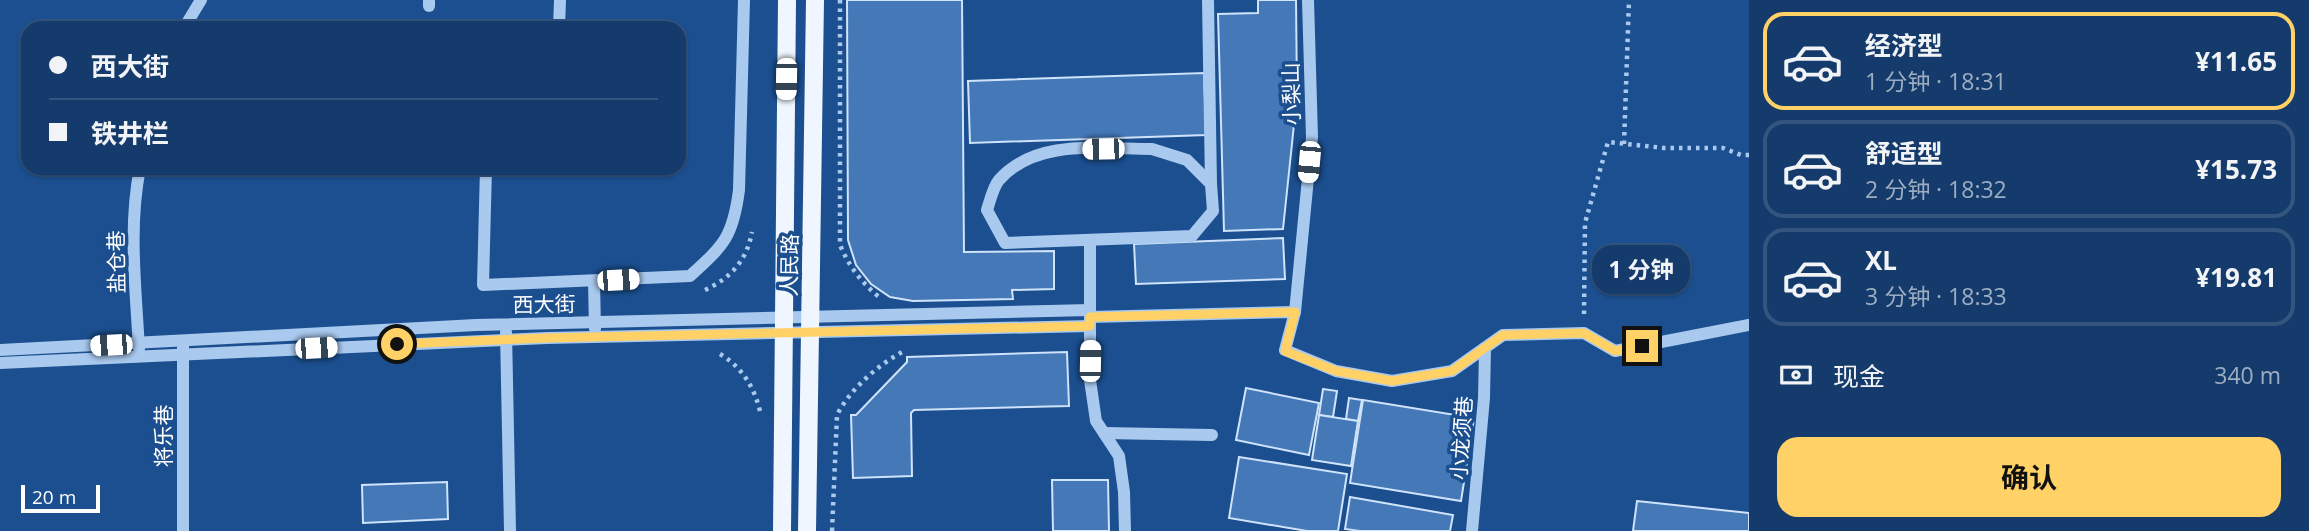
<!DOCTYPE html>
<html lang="zh">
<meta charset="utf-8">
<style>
:root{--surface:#143b6b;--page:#214673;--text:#f1f3f6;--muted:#9dadc1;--line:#33557e;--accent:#ffd166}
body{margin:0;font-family:"Open Sans","Noto Sans SC",sans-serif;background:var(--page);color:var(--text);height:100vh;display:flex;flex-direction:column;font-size:26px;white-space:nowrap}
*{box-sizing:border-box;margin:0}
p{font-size:23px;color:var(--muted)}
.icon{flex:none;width:38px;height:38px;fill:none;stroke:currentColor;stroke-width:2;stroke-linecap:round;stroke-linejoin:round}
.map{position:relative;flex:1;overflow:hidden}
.details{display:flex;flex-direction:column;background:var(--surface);width:560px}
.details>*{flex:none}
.top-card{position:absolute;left:21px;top:21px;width:665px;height:154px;border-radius:21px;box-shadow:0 2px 5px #0004,0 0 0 2px var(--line);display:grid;align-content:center;height:154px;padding:0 28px;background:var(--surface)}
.scale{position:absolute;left:21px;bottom:18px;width:79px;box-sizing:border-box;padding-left:7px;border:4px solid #fff;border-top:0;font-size:19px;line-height:24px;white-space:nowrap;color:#fff;-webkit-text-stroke:5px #1b4f8f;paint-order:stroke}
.end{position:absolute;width:32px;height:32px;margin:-16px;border:9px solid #ffd166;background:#111;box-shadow:0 0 0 4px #111}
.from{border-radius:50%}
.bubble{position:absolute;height:49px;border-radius:21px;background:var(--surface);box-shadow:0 2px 5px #0004,0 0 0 2px var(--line);font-size:23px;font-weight:700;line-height:49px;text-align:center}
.car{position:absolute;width:21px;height:42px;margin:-21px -10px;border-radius:9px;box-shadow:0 0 5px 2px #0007;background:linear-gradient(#fff 24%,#345 0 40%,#fff 0 76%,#345 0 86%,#fff 0)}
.top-card b{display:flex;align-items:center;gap:24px;height:66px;font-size:26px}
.top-card b+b{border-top:2px solid var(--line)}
.top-card i{width:18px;height:18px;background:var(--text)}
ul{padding:12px 0 0;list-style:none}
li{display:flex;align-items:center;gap:21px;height:98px;margin:0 14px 10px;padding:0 14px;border:4px solid var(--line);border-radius:21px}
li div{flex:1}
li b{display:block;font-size:26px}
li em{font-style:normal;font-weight:700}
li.current{border-color:var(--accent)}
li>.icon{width:63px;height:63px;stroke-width:1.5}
.pay{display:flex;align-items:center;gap:18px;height:77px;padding:0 28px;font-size:26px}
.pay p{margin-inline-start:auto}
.primary-button{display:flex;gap:14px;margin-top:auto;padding:14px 28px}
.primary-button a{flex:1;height:80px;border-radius:21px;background:var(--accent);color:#111;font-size:28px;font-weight:700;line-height:80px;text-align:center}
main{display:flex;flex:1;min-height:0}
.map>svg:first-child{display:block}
</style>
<main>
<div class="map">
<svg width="1749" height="531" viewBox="0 0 1749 531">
<rect width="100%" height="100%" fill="#1b4f8f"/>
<g fill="#4478b7" stroke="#cfe3fa" stroke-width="2">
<polygon points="847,0 962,0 964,252 1054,251 1054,289 1012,290 1013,299 913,301 890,297 871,284 856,265 848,240"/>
<polygon points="1258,0 1296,0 1297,96 1283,229 1224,231 1218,14 1258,13"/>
<polygon points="1204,73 1206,135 970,143 968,81"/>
<polygon points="1283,238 1285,279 1136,284 1134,244"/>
<polygon points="1067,352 1069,406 914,410 911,413 912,476 853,478 851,415 856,415 907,362 907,357"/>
<polygon points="1246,388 1319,403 1309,455 1236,440"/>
<polygon points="1323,389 1337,391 1333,417 1319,415"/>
<polygon points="1349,398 1362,400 1358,421 1346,419"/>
<polygon points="1363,400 1474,418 1461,501 1350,483"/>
<polygon points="1319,415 1358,421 1351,466 1312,460"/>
<polygon points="1239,457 1347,474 1338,531 1307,531 1229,518"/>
<polygon points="1052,480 1108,480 1109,531 1053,531"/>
<polygon points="447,482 448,519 363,523 362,485"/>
<polygon points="1350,497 1453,515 1450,531 1360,531 1345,529"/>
<polygon points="1637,501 1749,513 1749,531 1633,531"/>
</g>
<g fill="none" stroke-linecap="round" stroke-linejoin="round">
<g stroke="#a9c9ee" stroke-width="4.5" stroke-dasharray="3.5 5" stroke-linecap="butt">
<path d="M840 0V245C849 266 861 282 879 297"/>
<polyline points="1624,144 1629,0"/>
<path d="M705 290C731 278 747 260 752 232"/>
<polyline points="1584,314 1585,223 1608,142 1664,148 1723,148 1741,155 1749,155"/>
<path d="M720 354C742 367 754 387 760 411"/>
<path d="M832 531 837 415C850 389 880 363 906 350"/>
</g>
<g stroke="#a9c9ee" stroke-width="12">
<polyline points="1208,0 1211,184"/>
<polyline points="429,6 429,0"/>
<polyline points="184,28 201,0"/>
<polyline points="559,28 560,0"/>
<path d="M1152 149 1187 160 1211 184 1213 211 1192 236 1005 243 987 210C990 201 993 187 999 180 1036 138 1101 149 1152 149Z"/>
<path d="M486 168 483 285 690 276C724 245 733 237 739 190L744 0"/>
<polyline points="1090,240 1090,380 1096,421 1119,456 1124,492 1125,531"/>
<polyline points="594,281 595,329"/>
<polyline points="1295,312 1312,137 1308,0"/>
<polyline points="1090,317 1295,312 1285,350 1336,371 1392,381 1452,371 1503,335 1584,333 1615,351 1749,325"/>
<polyline points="506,332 510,531"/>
<path d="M139 349C136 290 128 227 140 168"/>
<polyline points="0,350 476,325 1090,310"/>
<polyline points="0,363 547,338 1090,326"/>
<polyline points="1104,433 1212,435"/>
<polyline points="183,531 183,346"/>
<polyline points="1472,531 1484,398 1485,348"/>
</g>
<g stroke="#f0f6ff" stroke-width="18">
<polyline points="782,531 787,0"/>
<polyline points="807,531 815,0"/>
</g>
</g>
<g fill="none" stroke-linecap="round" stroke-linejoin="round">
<polyline stroke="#ffd166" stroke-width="9" points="397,344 547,338 1090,326 1090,317 1295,312 1285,351 1336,371 1392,381 1452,371 1503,335 1584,333 1615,351 1642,346"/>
</g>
<g text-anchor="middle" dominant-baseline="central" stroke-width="7" stroke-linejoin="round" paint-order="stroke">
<g font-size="21" fill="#fff" stroke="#1b4f8f">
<text transform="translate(1291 94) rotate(-91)">小梨山</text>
<text transform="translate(116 262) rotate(-91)">盐仓巷</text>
<text transform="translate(789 265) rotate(-89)">人民路</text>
<text transform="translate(544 304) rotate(-1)">西大街</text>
<text transform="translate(163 436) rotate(-90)">将乐巷</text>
<text transform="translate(1461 438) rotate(-86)">小龙须巷</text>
</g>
</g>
</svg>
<div class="scale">20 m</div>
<i class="end from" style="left:397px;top:344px"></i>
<i class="end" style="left:1642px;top:346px"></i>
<div class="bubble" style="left:1592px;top:245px;width:98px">1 分钟</div>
<i class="car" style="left:786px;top:79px;rotate:181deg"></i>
<i class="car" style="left:1103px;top:149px;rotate:269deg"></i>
<i class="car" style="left:1309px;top:162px;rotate:185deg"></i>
<i class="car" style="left:618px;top:280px;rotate:87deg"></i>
<i class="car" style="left:111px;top:345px;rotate:267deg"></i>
<i class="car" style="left:316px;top:348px;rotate:87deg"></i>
<i class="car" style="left:1090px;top:361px;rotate:1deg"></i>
<div class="top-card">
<b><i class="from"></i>西大街</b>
<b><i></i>铁井栏</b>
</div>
</div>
<section class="details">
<ul>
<li class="current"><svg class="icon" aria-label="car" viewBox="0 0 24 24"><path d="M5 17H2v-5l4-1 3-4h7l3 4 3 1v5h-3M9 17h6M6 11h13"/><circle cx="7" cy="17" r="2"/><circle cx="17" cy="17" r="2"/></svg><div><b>经济型</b><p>1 分钟 · 18:31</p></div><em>¥11.65</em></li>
<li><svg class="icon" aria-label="car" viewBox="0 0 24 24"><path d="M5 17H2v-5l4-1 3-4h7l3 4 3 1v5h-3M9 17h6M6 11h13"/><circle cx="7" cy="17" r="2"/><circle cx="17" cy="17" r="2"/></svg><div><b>舒适型</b><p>2 分钟 · 18:32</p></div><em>¥15.73</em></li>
<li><svg class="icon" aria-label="car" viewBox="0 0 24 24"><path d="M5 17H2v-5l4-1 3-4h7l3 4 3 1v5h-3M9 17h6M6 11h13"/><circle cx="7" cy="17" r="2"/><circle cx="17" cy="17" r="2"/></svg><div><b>XL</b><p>3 分钟 · 18:33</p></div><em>¥19.81</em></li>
</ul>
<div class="pay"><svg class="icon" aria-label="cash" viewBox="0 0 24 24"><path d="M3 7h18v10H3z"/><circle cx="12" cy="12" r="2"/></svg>现金<p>340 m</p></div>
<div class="primary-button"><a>确认</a></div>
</section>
</main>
